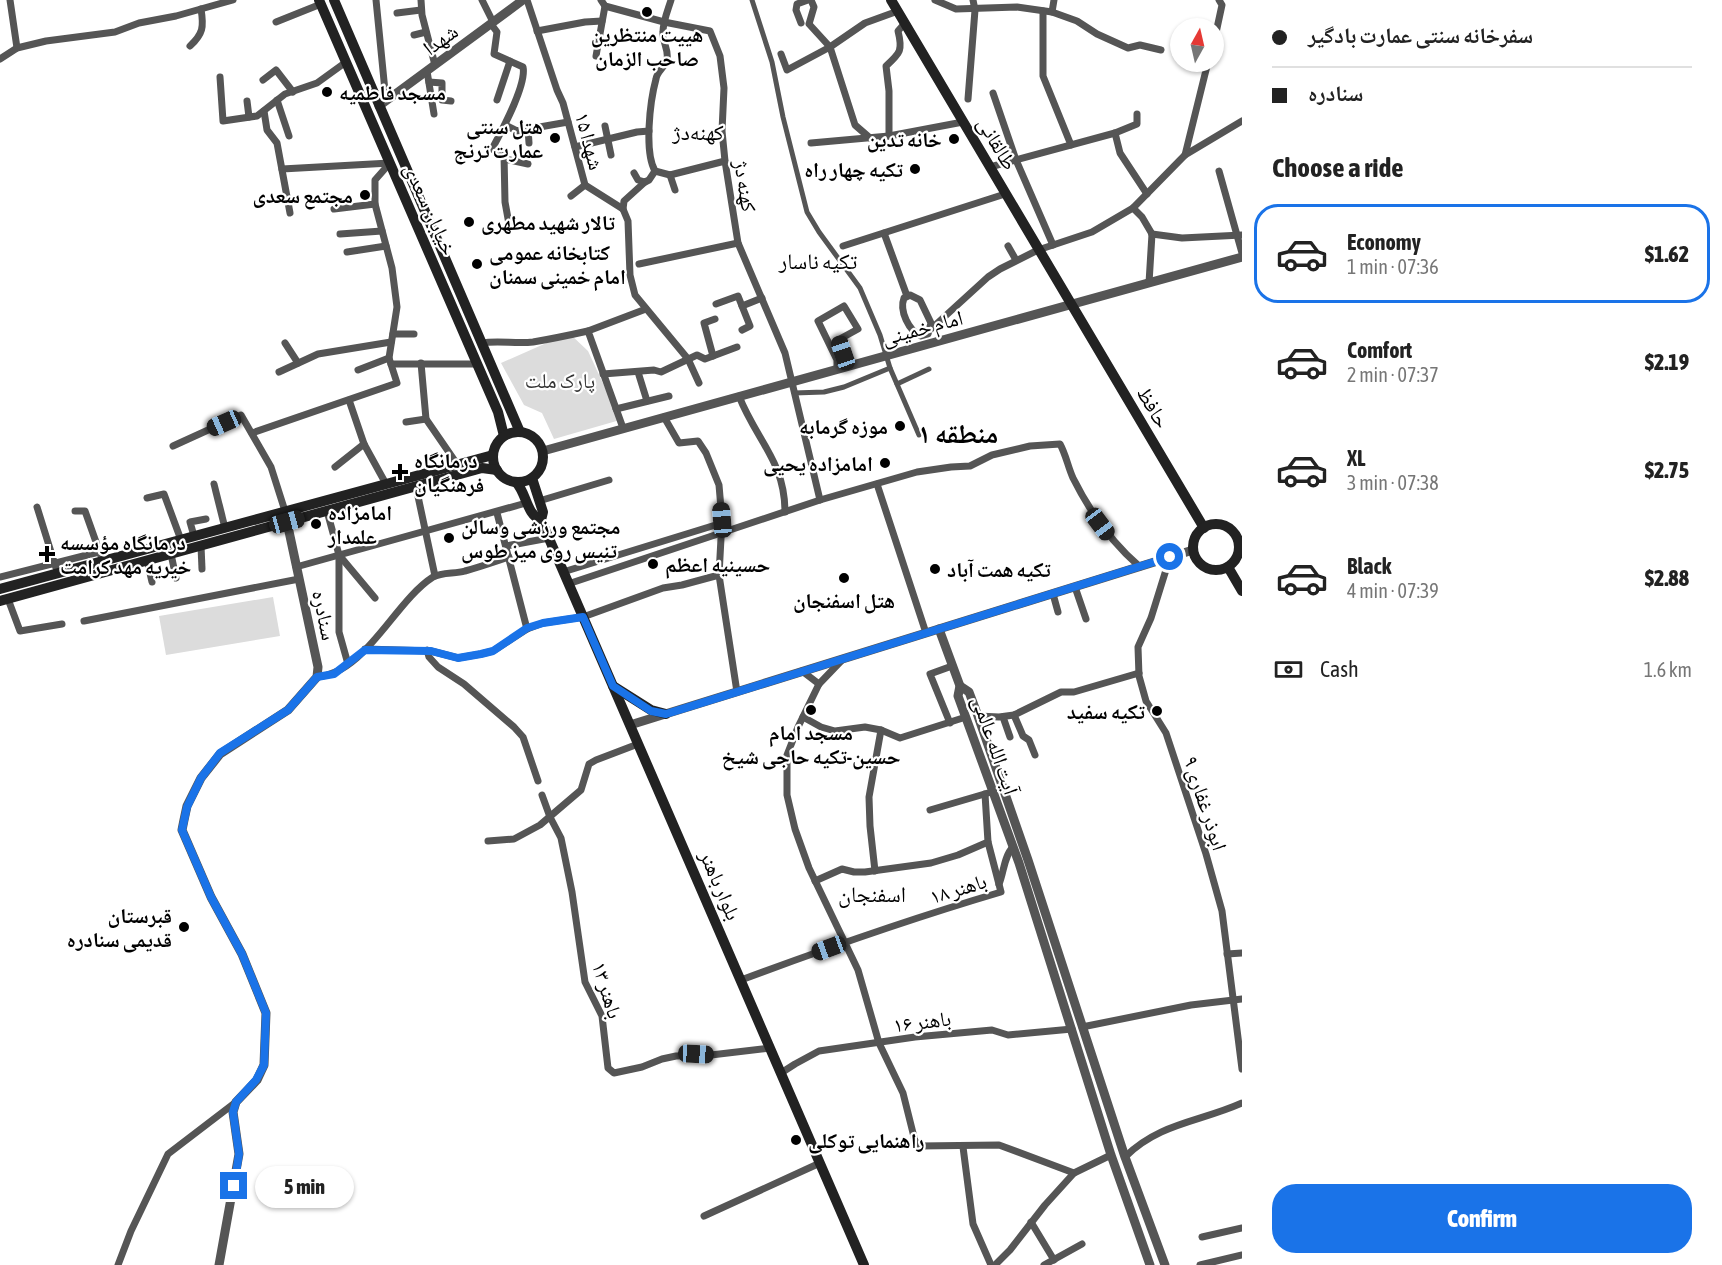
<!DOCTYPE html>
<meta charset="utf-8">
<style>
:root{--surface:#fff;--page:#f2f2f2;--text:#222;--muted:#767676;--line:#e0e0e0;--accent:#1a73e8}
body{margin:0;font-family:"Asap Condensed","Noto Naskh Arabic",sans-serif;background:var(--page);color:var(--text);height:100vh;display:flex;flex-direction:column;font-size:22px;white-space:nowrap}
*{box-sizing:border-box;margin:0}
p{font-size:20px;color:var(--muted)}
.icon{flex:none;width:33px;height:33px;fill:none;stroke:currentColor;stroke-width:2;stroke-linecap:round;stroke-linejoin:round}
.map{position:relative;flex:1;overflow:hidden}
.panel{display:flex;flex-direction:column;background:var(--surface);width:480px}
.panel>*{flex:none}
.banner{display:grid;align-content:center;height:132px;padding:0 30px;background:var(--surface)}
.needle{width:39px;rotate:8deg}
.fabs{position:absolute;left:1170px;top:18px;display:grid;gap:12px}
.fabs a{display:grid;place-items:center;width:54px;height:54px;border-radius:50%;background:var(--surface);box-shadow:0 2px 4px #0004;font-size:30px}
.end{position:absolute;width:27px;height:27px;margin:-14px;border:8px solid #1a73e8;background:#fff;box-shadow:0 0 0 3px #fff}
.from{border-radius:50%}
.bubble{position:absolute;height:42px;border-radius:21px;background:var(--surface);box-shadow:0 2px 4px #0004;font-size:20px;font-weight:800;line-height:42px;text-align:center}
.car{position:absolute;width:18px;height:36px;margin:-18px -9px;border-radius:8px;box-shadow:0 0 4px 2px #0007;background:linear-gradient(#222 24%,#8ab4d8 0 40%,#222 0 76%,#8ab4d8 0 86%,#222 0)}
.banner b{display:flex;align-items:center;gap:21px;height:57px;font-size:22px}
.banner b+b{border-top:2px solid var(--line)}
.banner i{width:15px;height:15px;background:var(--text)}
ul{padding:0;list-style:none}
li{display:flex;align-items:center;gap:18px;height:99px;margin:0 12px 9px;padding:0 18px;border:3px solid transparent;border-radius:24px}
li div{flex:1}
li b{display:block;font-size:22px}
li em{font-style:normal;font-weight:800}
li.selected{border-color:var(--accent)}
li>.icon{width:54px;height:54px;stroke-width:1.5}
h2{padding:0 30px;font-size:27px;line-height:72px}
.pay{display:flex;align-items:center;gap:15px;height:66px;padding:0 30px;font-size:22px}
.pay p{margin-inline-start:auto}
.button{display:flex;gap:12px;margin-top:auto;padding:12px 30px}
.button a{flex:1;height:69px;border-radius:24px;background:var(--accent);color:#fff;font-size:24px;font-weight:800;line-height:69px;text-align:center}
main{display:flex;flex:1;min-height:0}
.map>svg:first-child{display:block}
</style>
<main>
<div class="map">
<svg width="1242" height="1265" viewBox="0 0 1242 1265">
<rect width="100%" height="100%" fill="#fff"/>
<g fill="#dcdcdc">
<polygon points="569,333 588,351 620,420 554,439 542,413 524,405 501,363"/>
<polygon points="273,597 280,636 166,655 159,616"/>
</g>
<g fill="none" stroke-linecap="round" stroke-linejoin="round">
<g stroke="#555" stroke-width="5">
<polyline points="752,0 772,62 783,117 807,212 819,232 860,288 880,335 890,368 844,387 824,392 794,393"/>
<polyline points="890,368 919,435"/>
<polyline points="897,384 929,369"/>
</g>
<g stroke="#555" stroke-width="7">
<polyline points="10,0 17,48"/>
<polyline points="376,0 386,101"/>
<polyline points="421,0 422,15 435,65"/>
<polyline points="482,0 493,22"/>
<polyline points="527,0 557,90 563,103 585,185 623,209 628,221 630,275 635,295 688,359 699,383"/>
<polyline points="601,0 605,6 664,22 710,31 720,56 724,88 722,131 725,161 738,243 785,353 820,500"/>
<path d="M671 0C668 10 663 21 663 32 662 41 669 50 667 59 665 68 657 71 656 79 650 101 644 152 655 171L670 175 725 161"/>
<polyline points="811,0 814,7 809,24 830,47 855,125 870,138"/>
<polyline points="935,0 956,9 1017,7 1052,12 1077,21 1097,34 1128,48 1140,45 1161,50"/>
<polyline points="1043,11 1043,76 1071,145"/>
<polyline points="1052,12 1054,0"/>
<polyline points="397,13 421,10"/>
<polyline points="276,22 321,4"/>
<polyline points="801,23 796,10 797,4 808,0"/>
<path d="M491 24 497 32 494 54 523 67C527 85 501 132 492 149L504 155 505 202 509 224"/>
<polyline points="537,31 585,22 602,21"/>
<polyline points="414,35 426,32"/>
<polyline points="1214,42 1222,5 1219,0"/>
<path d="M190 46C203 34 204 27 201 9"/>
<polyline points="781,54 787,70 830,47 865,23 898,11"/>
<polyline points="596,56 605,6"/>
<polyline points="0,59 17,48 46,41 115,32 139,23 176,16 233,0"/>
<polyline points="427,71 434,114"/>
<polyline points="220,77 223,121 257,116 285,94 317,83 346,62"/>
<polyline points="263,80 276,70 293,92"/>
<polyline points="429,82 442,83 442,100 451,101"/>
<polyline points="993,93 1016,160 1053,245"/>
<polyline points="968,99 975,10 973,0"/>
<polyline points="277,100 289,136"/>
<polyline points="497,100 510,61"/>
<polyline points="247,101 249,117"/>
<polyline points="264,111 267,130 277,143 290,213"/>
<polyline points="505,125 517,131 568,122"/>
<polyline points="605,126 611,155"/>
<polyline points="528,129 529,143"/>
<polyline points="1115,133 1120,153 1147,194"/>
<path d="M889 136V91L886 66C900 53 903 51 898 31L905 23"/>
<polyline points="811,143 889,136 963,122"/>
<polyline points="575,147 637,132 649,131"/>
<polyline points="1185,155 1208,62"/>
<polyline points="505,159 528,164"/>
<polyline points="990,167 1115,133 1137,124 1137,114"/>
<polyline points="282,169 390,163"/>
<polyline points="1219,171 1242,253"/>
<polyline points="634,173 638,180 645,182 649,180 655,171"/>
<polyline points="670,175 675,190"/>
<polyline points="571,196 585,185"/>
<polyline points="1133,208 1142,217 1152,234"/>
<polyline points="334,209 375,204"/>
<polyline points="623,209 624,201 645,182"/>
<polyline points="884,233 907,296"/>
<polyline points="340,234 382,231"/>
<polyline points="1152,234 1182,238 1242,235"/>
<polyline points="843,246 1005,194"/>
<polyline points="1008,246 1016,260"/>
<polyline points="347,252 386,246"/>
<polyline points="639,264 738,243"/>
<polyline points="1149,283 1152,234"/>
<path d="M910 295 920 300 931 323 928 334 921 336C909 331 899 311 904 298Z"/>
<polyline points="716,304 738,296 742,306 762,298"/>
<polyline points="931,329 988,277 1000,269 1038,250 1092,232 1133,208 1185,155 1242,121"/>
<polyline points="742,330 750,326 742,306"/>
<polyline points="393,334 414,334"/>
<polyline points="285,343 298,363"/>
<path d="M481 343C499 340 515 344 533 342 551 339 570 335 588 331"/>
<polyline points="713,356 704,323 715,319"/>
<polyline points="421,363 426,419 457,464"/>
<polyline points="391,364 478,364"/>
<polyline points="837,369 837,360 818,321 844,306 858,329 838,340 847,366"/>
<polyline points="358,370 389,358"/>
<polyline points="279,372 318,354 391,342"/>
<polyline points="638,372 647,401"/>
<polyline points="603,374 654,370 661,372 697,355 705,359 737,347"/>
<path d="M739 396C756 440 785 461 785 512"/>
<polyline points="349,400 364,444 386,484"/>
<polyline points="616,409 669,396"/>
<polyline points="664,417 679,443 698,441 706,453 719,485 722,520 719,575 737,692"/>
<polyline points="406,422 426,419"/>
<polyline points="623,428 588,331 646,309"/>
<polyline points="252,433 397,383 389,358 397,307 392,268 375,204 375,180 390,163"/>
<polyline points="173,446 241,415 271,467 285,511"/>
<polyline points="335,467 364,444"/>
<polyline points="214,484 225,528"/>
<polyline points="877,484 926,633"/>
<polyline points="416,487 435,576"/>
<polyline points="147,498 164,494 181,540"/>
<polyline points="539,501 609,480"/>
<polyline points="37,507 56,568"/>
<polyline points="75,511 85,511 101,556"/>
<polyline points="327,511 339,555 339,632 348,664"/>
<polyline points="497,513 527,629"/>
<polyline points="194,536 190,522 206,519"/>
<polyline points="201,546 202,569"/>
<polyline points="506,546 549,538"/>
<polyline points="171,554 176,578"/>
<polyline points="339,555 375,598"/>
<polyline points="1170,557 1151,618 1138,647 1139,676 1146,701 1166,733 1206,854 1222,911 1242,1069"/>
<polyline points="147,560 152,582"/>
<polyline points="296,567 526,503"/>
<polyline points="563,572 722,523"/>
<polyline points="0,577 99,552"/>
<path d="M568 584 820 500 917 472 951 467 970 466 992 455 1030 446 1060 444C1066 455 1068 467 1073 478 1090 512 1111 542 1140 567"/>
<polyline points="1075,587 1086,619"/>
<polyline points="1053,594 1058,612"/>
<polyline points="8,599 20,631 62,624"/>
<polyline points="84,621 299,579"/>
<polyline points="365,649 431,651 458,658 481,654 493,651 527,629 543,623 583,617 663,588 682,585 719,575"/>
<polyline points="427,650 429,657 438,667 464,684 514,727 523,737 538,781"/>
<polyline points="843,659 819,684 798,727 787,755 787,795 795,829 809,868 858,970 879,1043 903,1093 915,1141 919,1146 999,1145 1074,1173"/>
<polyline points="802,671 819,684"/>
<path d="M317 677C366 673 394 602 433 577 442 572 455 574 465 571 480 567 494 562 509 557"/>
<polyline points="1014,715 1023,736 1029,740 1035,755"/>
<polyline points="978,716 999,717 1014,715 1061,692 1074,692 1139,673"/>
<polyline points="803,717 821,727 835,731 865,727 881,730 900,738 966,717"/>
<polyline points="1003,717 1010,737"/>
<polyline points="950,723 930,674 952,666"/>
<polyline points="542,795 550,817 561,838 572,892 585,982 602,1016 608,1068 614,1073 642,1067 662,1059 676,1056 711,1055 770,1048"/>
<polyline points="930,810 988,793"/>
<polyline points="488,841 514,839 540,825 581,790 589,764 596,760 638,744"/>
<polyline points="875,871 870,826 869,797 881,730"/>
<polyline points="815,881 842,869 854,872 865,872 931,863 958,855 988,842 985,794"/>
<path d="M999 884C1004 872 1004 856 1013 847"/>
<polyline points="1227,954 1242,953"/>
<path d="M741 980C827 948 913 918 1001 892L988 842"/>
<polyline points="1082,1027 1191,1005 1242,999"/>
<polyline points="781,1073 795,1064 819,1051 915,1037 992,1030 1008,1035 1072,1029"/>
<polyline points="963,1147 973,1224 991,1265"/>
<path d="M1125 1157C1159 1123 1200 1122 1242 1103"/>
<polyline points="704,1216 820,1163"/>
<polyline points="1031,1222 1054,1260"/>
<polyline points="1202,1237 1242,1228"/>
<polyline points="118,1265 131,1231 168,1154 236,1102"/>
<polyline points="995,1265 1010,1250 1045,1205 1074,1173 1111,1155"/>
<polyline points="1044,1265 1082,1244"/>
<polyline points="1200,1265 1242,1255"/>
</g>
<g stroke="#555" stroke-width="9">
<polyline points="379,106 523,0"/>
<polyline points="543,451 1242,257"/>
<polyline points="939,629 960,686 958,696 1019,863 1111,1155 1150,1265"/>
<polyline points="960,686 969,692 978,716 1028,860 1125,1157 1165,1265"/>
<polyline points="630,725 1193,550"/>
<polyline points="219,1265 239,1154 233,1112 236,1102 257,1080 264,1065 266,1013 242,954 211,897 182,830 184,820 187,806 201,778 220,754 288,710 317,677 318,667 287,522"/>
</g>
<g stroke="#222" stroke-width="10">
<polyline points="319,0 498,412 504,436"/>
<polyline points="334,0 520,432"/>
<polyline points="891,0 1204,528"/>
<circle cx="518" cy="457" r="25"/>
<polyline points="532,478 543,512 541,520"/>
<path d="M516 482C527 494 526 514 541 520"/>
<polyline points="541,520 864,1265"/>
<circle cx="1216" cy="547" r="23"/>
<polyline points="1228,567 1242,591"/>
<polyline points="0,589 493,455"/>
<polyline points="0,601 482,468 497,470"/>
<polyline points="613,686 651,710 666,714"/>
</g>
</g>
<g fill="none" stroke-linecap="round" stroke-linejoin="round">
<polyline stroke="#1a73e8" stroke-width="8" points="234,1186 239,1154 233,1112 236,1102 256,1080 264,1065 266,1013 242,954 211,897 182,830 187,807 201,778 220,753 288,710 317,677 334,674 365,650 431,651 458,658 481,654 493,651 527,628 543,623 583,617 613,686 651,711 666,714 1170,557"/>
</g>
<g fill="#000" stroke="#fff" stroke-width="2">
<circle cx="647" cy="12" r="6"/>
<circle cx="327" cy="92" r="6"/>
<circle cx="555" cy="138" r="6"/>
<circle cx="954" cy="139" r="6"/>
<circle cx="915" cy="169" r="6"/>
<circle cx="365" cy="195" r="6"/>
<circle cx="469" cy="222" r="6"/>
<circle cx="477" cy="264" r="6"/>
<circle cx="900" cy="426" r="6"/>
<circle cx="885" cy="463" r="6"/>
<path d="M397 463h6v6h6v6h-6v6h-6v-6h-6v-6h6z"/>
<circle cx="316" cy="524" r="6"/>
<circle cx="449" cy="538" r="6"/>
<path d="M44 545h6v6h6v6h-6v6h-6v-6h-6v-6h6z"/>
<circle cx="653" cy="564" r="6"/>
<circle cx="935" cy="569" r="6"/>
<circle cx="844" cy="578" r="6"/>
<circle cx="811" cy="710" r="6"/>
<circle cx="1157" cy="711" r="6"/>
<circle cx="184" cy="927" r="6"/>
<circle cx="796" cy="1140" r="6"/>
</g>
<g text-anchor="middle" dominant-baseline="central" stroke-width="4.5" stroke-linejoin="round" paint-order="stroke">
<g font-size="21" font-weight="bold" fill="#000" stroke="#fff" text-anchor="start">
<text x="647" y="34" text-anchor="middle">هییت منتظرین<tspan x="647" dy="24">صاحب الزمان</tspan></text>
<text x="339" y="92">مسجد فاطمیه</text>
<text x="543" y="126" text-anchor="end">هتل سنتی<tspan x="543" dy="24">عمارت ترنج</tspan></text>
<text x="942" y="139" text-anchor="end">خانه تدین</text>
<text x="903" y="169" text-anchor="end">تکیه چهار راه</text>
<text x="353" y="195" text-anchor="end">مجتمع سعدی</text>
<text x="481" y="222">تالار شهید مطهری</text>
<text x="489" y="252">کتابخانه عمومی<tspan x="489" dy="24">امام خمینی سمنان</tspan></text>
<text x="888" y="426" text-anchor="end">موزه گرمابه</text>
<text x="414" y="460">درمانگاه<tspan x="414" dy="24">فرهنگیان</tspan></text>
<text x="873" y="463" text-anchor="end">امامزاده یحیی</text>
<text x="328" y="512">امامزاده<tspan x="328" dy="24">علمدار</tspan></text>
<text x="461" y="526">مجتمع ورزشی وسالن<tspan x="461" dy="24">تنیس روی میز طوس</tspan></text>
<text x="60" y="542">درمانگاه مؤسسه<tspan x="60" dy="24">خیریه مهد کرامت</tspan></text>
<text x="665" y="564">حسینیه اعظم</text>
<text x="947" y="569">تکیه همت آباد</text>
<text x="844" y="600" text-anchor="middle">هتل اسفنجان</text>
<text x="1145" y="711" text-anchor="end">تکیه سفید</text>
<text x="811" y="732" text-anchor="middle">مسجد امام<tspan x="811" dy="24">حسین-تکیه حاجی شیخ</tspan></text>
<text x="172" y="915" text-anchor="end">قبرستان<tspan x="172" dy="24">قدیمی سنادره</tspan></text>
<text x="808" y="1140">راهنمایی توکلی</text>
</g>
<g font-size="21" fill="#000" stroke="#fff">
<text transform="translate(440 39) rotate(-36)">شهدا</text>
<text transform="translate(590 141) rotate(75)">شهدا ۱۵</text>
<text transform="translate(998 143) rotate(60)">طالقانی</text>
<text transform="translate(746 186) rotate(81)">کهنه دژ</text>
<text transform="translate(431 209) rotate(66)">خیابان سعدی</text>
<text transform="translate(922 327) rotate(-15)">امام خمینی</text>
<text transform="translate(1154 407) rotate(59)">حافظ</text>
<text transform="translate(325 615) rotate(78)">سنادره</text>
<text transform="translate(996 745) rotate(71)">آیت الله عالمی</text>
<text transform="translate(1206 803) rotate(72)">ابوذر غفاری ۹</text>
<text transform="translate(721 885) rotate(67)">بلوار باهنر</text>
<text transform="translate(958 888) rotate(-17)">باهنر ۱۸</text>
<text transform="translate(608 990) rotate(73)">باهنر ۱۳</text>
<text transform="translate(922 1021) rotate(-7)">باهنر ۱۶</text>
</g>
<g font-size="21" fill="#333" stroke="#fff">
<text x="560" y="380">پارک ملت</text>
</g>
<g font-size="22" fill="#000" stroke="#fff">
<text x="698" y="132">کهنه‌دژ</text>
<text x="818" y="261">تکیه ناسار</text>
<text x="872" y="894">اسفنجان</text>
</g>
<g font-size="27" font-weight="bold" fill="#000" stroke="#fff">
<text x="958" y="433">منطقه ۱</text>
</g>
</g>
</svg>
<div class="fabs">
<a><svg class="needle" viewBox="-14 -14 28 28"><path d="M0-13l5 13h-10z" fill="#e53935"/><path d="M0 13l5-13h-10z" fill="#767676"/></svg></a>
</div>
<i class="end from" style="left:1170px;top:557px"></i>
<i class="end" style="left:234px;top:1186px"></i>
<div class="bubble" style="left:255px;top:1166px;width:99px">5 min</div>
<i class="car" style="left:843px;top:353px;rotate:341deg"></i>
<i class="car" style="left:224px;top:423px;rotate:246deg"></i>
<i class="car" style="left:722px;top:520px;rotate:355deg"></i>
<i class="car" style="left:287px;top:522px;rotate:75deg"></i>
<i class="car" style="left:1100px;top:524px;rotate:143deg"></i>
<i class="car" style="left:829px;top:948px;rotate:250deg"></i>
<i class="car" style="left:696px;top:1054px;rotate:93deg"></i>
</div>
<section class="panel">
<div class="banner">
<b><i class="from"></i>سفرخانه سنتی عمارت بادگیر</b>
<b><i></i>سنادره</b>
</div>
<h2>Choose a ride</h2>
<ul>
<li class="selected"><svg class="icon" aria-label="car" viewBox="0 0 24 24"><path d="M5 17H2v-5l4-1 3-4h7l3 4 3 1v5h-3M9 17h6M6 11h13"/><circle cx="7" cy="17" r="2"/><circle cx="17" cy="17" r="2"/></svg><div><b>Economy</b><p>1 min · 07:36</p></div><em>$1.62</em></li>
<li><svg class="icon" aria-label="car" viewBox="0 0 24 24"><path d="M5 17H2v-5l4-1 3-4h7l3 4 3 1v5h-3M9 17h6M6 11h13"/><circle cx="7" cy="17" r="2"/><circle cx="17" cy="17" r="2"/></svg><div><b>Comfort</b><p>2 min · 07:37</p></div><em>$2.19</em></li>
<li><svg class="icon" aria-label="car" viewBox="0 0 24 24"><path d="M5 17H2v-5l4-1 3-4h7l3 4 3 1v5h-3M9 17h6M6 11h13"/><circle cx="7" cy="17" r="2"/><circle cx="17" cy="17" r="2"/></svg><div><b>XL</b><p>3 min · 07:38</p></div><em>$2.75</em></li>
<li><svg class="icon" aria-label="car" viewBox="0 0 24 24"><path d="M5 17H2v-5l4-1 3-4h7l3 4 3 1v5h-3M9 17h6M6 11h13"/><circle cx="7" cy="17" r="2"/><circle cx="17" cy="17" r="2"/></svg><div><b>Black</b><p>4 min · 07:39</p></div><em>$2.88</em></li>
</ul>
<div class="pay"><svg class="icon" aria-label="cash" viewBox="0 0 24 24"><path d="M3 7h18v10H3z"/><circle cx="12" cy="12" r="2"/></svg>Cash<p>1.6 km</p></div>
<div class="button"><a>Confirm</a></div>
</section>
</main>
